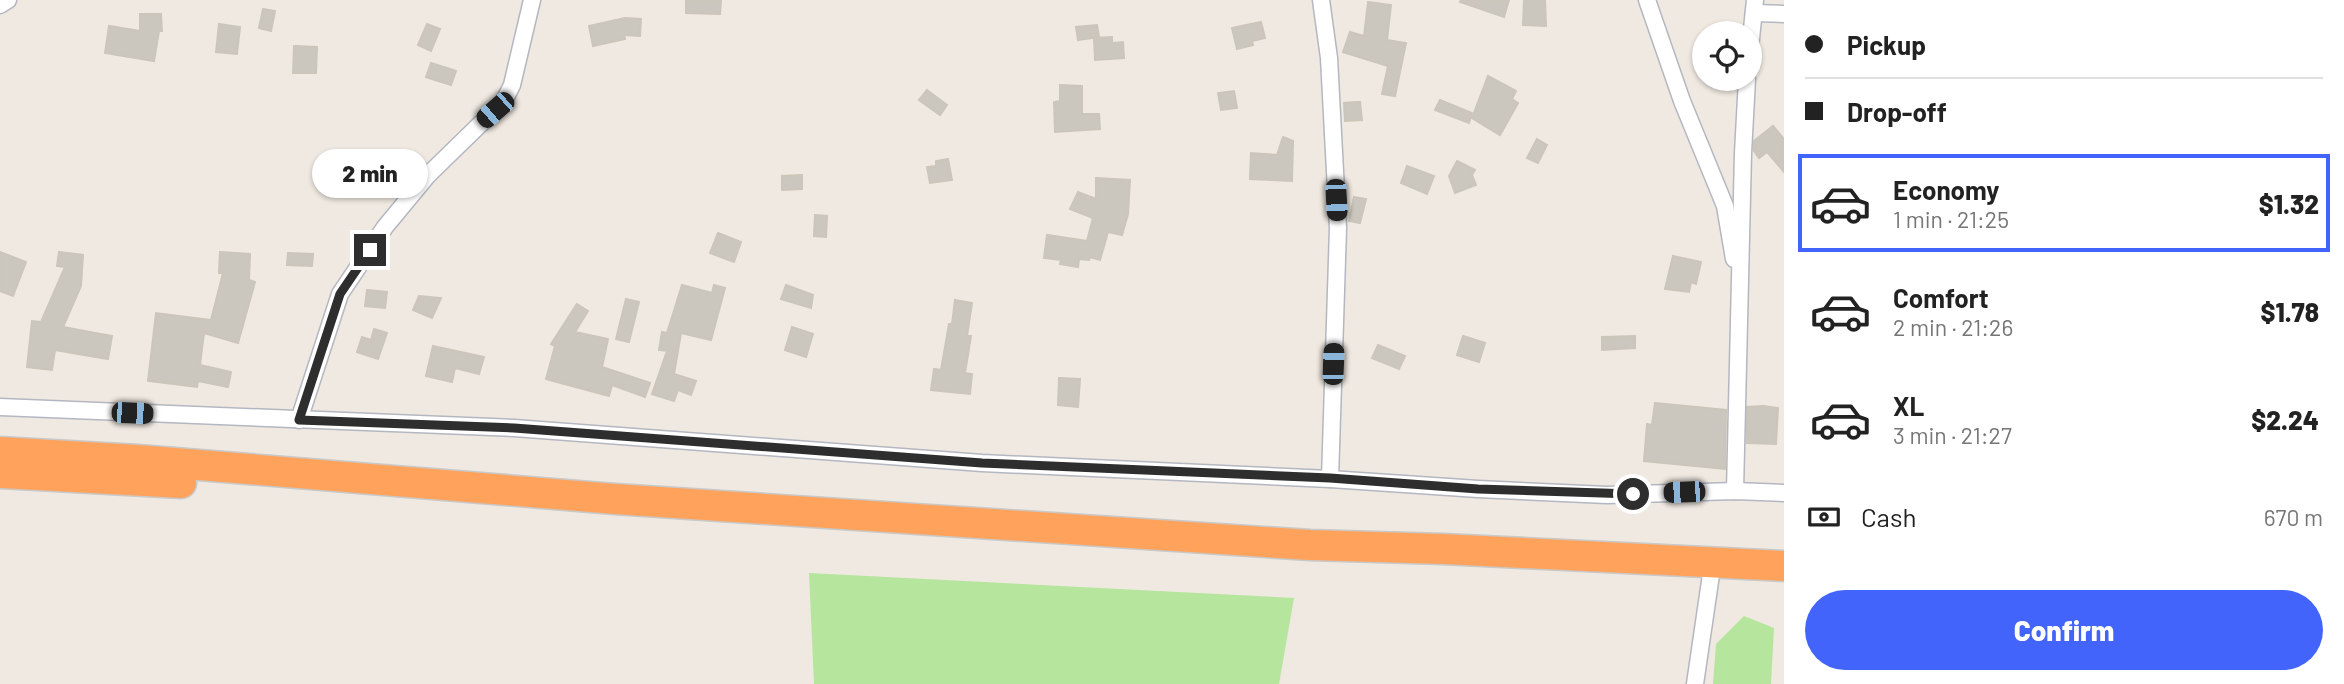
<!DOCTYPE html>
<meta charset="utf-8">
<style>
:root{--surface:#fff;--page:#f2f2f2;--text:#222;--muted:#767676;--line:#e0e0e0;--accent:#4264fb}
body{margin:0;font-family:Barlow,sans-serif;background:var(--page);color:var(--text);height:100vh;display:flex;flex-direction:column;font-size:26px;white-space:nowrap}
*{box-sizing:border-box;margin:0}
p{font-size:23px;color:var(--muted)}
.icon{flex:none;width:38px;height:38px;fill:none;stroke:currentColor;stroke-width:2;stroke-linecap:round;stroke-linejoin:round}
.map{position:relative;flex:1;overflow:hidden}
.details{display:flex;flex-direction:column;background:var(--surface);width:560px}
.details>*{flex:none}
.hud{display:grid;align-content:center;height:154px;padding:0 21px;background:var(--surface)}
.fabs{position:absolute;left:1692px;top:21px;display:grid;gap:14px}
.fabs a{display:grid;place-items:center;width:70px;height:70px;border-radius:50%;background:var(--surface);box-shadow:0 2px 5px #0004;font-size:35px}
.end{position:absolute;width:32px;height:32px;margin:-16px;border:9px solid #2e2e2e;background:#fff;box-shadow:0 0 0 4px #fff}
.from{border-radius:50%}
.bubble{position:absolute;height:49px;border-radius:24px;background:var(--surface);box-shadow:0 2px 5px #0004;font-size:23px;font-weight:800;line-height:49px;text-align:center}
.car{position:absolute;width:21px;height:42px;margin:-21px -10px;border-radius:9px;box-shadow:0 0 5px 2px #0007;background:linear-gradient(#222 24%,#8ab4d8 0 40%,#222 0 76%,#8ab4d8 0 86%,#222 0)}
.hud b{display:flex;align-items:center;gap:24px;height:66px;font-size:26px}
.hud b+b{border-top:2px solid var(--line)}
.hud i{width:18px;height:18px;background:var(--text)}
ul{padding:0;list-style:none}
li{display:flex;align-items:center;gap:21px;height:98px;margin:0 14px 10px;padding:0 7px;border:4px solid transparent;border-radius:0px}
li div{flex:1}
li b{display:block;font-size:26px}
li em{font-style:normal;font-weight:800}
li.selected{border-color:var(--accent)}
li>.icon{width:63px;height:63px;stroke-width:1.5}
.pay{display:flex;align-items:center;gap:18px;height:77px;padding:0 21px;font-size:26px}
.pay p{margin-inline-start:auto}
.button{display:flex;gap:14px;margin-top:auto;padding:14px 21px}
.button a{flex:1;height:80px;border-radius:42px;background:var(--accent);color:#fff;font-size:28px;font-weight:800;line-height:80px;text-align:center}
main{display:flex;flex:1;min-height:0}
.map>svg:first-child{display:block}
</style>
<main>
<div class="map">
<svg width="1784" height="684" viewBox="0 0 1784 684">
<rect width="100%" height="100%" fill="#efe9e1"/>
<g fill="#b6e59e">
<polygon points="809,573 1294,598 1279,684 814,684"/>
<polygon points="1744,616 1774,628 1771,684 1713,684 1716,644"/>
</g>
<g fill="#cbc7bf" stroke="#cbc5ba" stroke-width="2">
<polygon points="686,0 721,0 720,14 686,13"/>
<polygon points="1461,0 1509,0 1504,17 1460,2"/>
<polygon points="1524,0 1545,0 1546,26 1523,25"/>
<polygon points="1368,2 1391,5 1387,40 1406,43 1395,96 1382,94 1388,66 1343,52 1350,32 1364,36"/>
<polygon points="263,9 275,11 271,31 259,28"/>
<polygon points="140,14 161,14 162,31 159,31 154,61 105,53 109,26 140,31"/>
<polygon points="625,18 641,19 640,36 624,35 625,39 593,46 589,26"/>
<polygon points="1261,22 1265,38 1252,41 1253,45 1237,49 1232,28"/>
<polygon points="219,24 240,27 237,54 216,52"/>
<polygon points="427,24 440,29 431,51 418,45"/>
<polygon points="1097,25 1099,37 1078,40 1076,27"/>
<polygon points="1112,37 1112,43 1123,42 1124,58 1095,60 1094,38"/>
<polygon points="294,46 317,47 316,73 293,73"/>
<polygon points="431,63 456,71 451,85 426,77"/>
<polygon points="1488,76 1516,91 1512,99 1518,103 1500,135 1472,118"/>
<polygon points="1060,85 1082,86 1082,114 1099,114 1100,129 1055,132 1054,102 1060,101"/>
<polygon points="927,90 947,105 940,115 919,100"/>
<polygon points="1234,91 1237,108 1221,110 1218,93"/>
<polygon points="1440,100 1472,113 1469,123 1435,110"/>
<polygon points="1355,102 1360,102 1362,120 1345,121 1344,103"/>
<polygon points="1773,126 1784,139 1784,172 1767,152 1759,158 1754,151 1754,141"/>
<polygon points="1283,137 1293,141 1292,181 1250,179 1251,153 1277,155"/>
<polygon points="1537,139 1547,145 1538,163 1527,158"/>
<polygon points="948,159 952,180 930,183 927,167 936,166 936,161"/>
<polygon points="1457,161 1475,170 1472,175 1476,185 1455,193 1449,176"/>
<polygon points="1407,166 1434,176 1427,194 1401,183"/>
<polygon points="802,175 802,189 782,190 782,176"/>
<polygon points="1096,178 1130,180 1128,214 1122,235 1108,232 1100,260 1090,257 1089,260 1079,259 1078,267 1060,264 1061,260 1044,258 1047,235 1087,241 1093,218 1070,209 1078,192 1096,199"/>
<polygon points="1354,197 1366,199 1360,223 1349,221"/>
<polygon points="815,215 827,216 826,237 814,236"/>
<polygon points="718,233 741,242 734,262 710,253"/>
<polygon points="0,252 26,262 13,296 0,291"/>
<polygon points="59,252 83,255 81,286 63,327 112,336 108,359 55,350 52,370 27,367 32,321 41,322 65,267 57,266"/>
<polygon points="220,252 250,254 249,280 255,282 238,343 204,333 200,365 231,372 228,387 198,381 197,387 148,381 156,313 211,320 223,273 219,273"/>
<polygon points="288,253 313,254 312,266 287,265"/>
<polygon points="1673,256 1701,262 1696,284 1691,282 1689,292 1665,289"/>
<polygon points="682,285 712,293 714,285 725,288 711,340 681,333 674,374 696,381 691,395 678,390 674,401 652,394 667,351 659,350 662,332 667,333"/>
<polygon points="786,285 813,295 811,308 781,299"/>
<polygon points="367,290 387,292 385,308 365,306"/>
<polygon points="419,296 441,298 432,318 413,310"/>
<polygon points="626,299 639,302 629,342 616,339"/>
<polygon points="955,300 972,303 967,336 971,336 965,373 972,374 970,394 931,390 934,369 941,370 949,324 952,324"/>
<polygon points="577,304 588,311 575,332 608,339 602,367 650,383 645,397 612,385 609,396 546,379 555,346 551,344"/>
<polygon points="792,327 813,334 806,357 785,350"/>
<polygon points="374,329 387,333 378,359 357,352 362,337 371,340"/>
<polygon points="1463,336 1485,343 1479,362 1457,355"/>
<polygon points="1635,336 1635,348 1602,350 1602,337"/>
<polygon points="1378,345 1405,356 1399,369 1372,358"/>
<polygon points="433,346 484,357 479,374 455,368 452,382 426,376"/>
<polygon points="1059,378 1080,379 1078,407 1058,405"/>
<polygon points="1655,403 1726,410 1725,469 1644,461 1647,424 1652,425"/>
<polygon points="1763,406 1778,408 1776,444 1747,443 1747,407"/>
</g>
<g fill="none" stroke-linecap="round" stroke-linejoin="round">
<defs>
<g id="street">
<polyline points="1321,0 1329,58 1338,228 1330,479"/>
<polyline points="1647,0 1682,101 1725,206 1734,259"/>
<polyline points="0,5 8,0"/>
<polyline points="1754,13 1784,14"/>
<polyline points="1750,48 1755,0"/>
<polyline points="0,407 514,428 982,463 1330,479 1478,489 1607,495 1735,491 1784,493"/>
<polyline points="299,420 340,294 385,227 428,175 504,101 512,85 532,0"/>
<polyline points="1735,491 1743,153 1747,79"/>
<polyline points="1695,684 1713,561"/>
</g>
<g id="highway">
<polyline points="0,452 138,460 615,499 1310,545 1443,549 1784,566"/>
<polyline points="0,473 181,483"/>
</g>
</defs>
<use href="#street" stroke="#b4b7c1" stroke-width="19"/>
<use href="#highway" stroke="#c9c9c9" stroke-width="33"/>
<use href="#street" stroke="#fff" stroke-width="16"/>
<use href="#highway" stroke="#ffa35c" stroke-width="30"/>
</g>
<g fill="none" stroke-linecap="round" stroke-linejoin="round">
<polyline stroke="#2e2e2e" stroke-width="9" points="370,250 340,294 299,420 514,428 982,463 1330,478 1478,489 1633,494"/>
</g>
</svg>
<div class="fabs">
<a><svg class="icon" aria-label="locate" viewBox="0 0 24 24"><circle cx="12" cy="12" r="6"/><path d="M12 2v4M12 18v4M2 12h4M18 12h4"/></svg></a>
</div>
<i class="end from" style="left:1633px;top:494px"></i>
<i class="end" style="left:370px;top:250px"></i>
<div class="bubble" style="left:312px;top:149px;width:116px">2 min</div>
<i class="car" style="left:495px;top:110px;rotate:229deg"></i>
<i class="car" style="left:1336px;top:200px;rotate:177deg"></i>
<i class="car" style="left:1333px;top:364px;rotate:2deg"></i>
<i class="car" style="left:132px;top:413px;rotate:92deg"></i>
<i class="car" style="left:1684px;top:492px;rotate:268deg"></i>
</div>
<section class="details">
<div class="hud">
<b><i class="from"></i>Pickup</b>
<b><i></i>Drop-off</b>
</div>
<ul>
<li class="selected"><svg class="icon" aria-label="car" viewBox="0 0 24 24"><path d="M5 17H2v-5l4-1 3-4h7l3 4 3 1v5h-3M9 17h6M6 11h13"/><circle cx="7" cy="17" r="2"/><circle cx="17" cy="17" r="2"/></svg><div><b>Economy</b><p>1 min · 21:25</p></div><em>$1.32</em></li>
<li><svg class="icon" aria-label="car" viewBox="0 0 24 24"><path d="M5 17H2v-5l4-1 3-4h7l3 4 3 1v5h-3M9 17h6M6 11h13"/><circle cx="7" cy="17" r="2"/><circle cx="17" cy="17" r="2"/></svg><div><b>Comfort</b><p>2 min · 21:26</p></div><em>$1.78</em></li>
<li><svg class="icon" aria-label="car" viewBox="0 0 24 24"><path d="M5 17H2v-5l4-1 3-4h7l3 4 3 1v5h-3M9 17h6M6 11h13"/><circle cx="7" cy="17" r="2"/><circle cx="17" cy="17" r="2"/></svg><div><b>XL</b><p>3 min · 21:27</p></div><em>$2.24</em></li>
</ul>
<div class="pay"><svg class="icon" aria-label="cash" viewBox="0 0 24 24"><path d="M3 7h18v10H3z"/><circle cx="12" cy="12" r="2"/></svg>Cash<p>670 m</p></div>
<div class="button"><a>Confirm</a></div>
</section>
</main>
